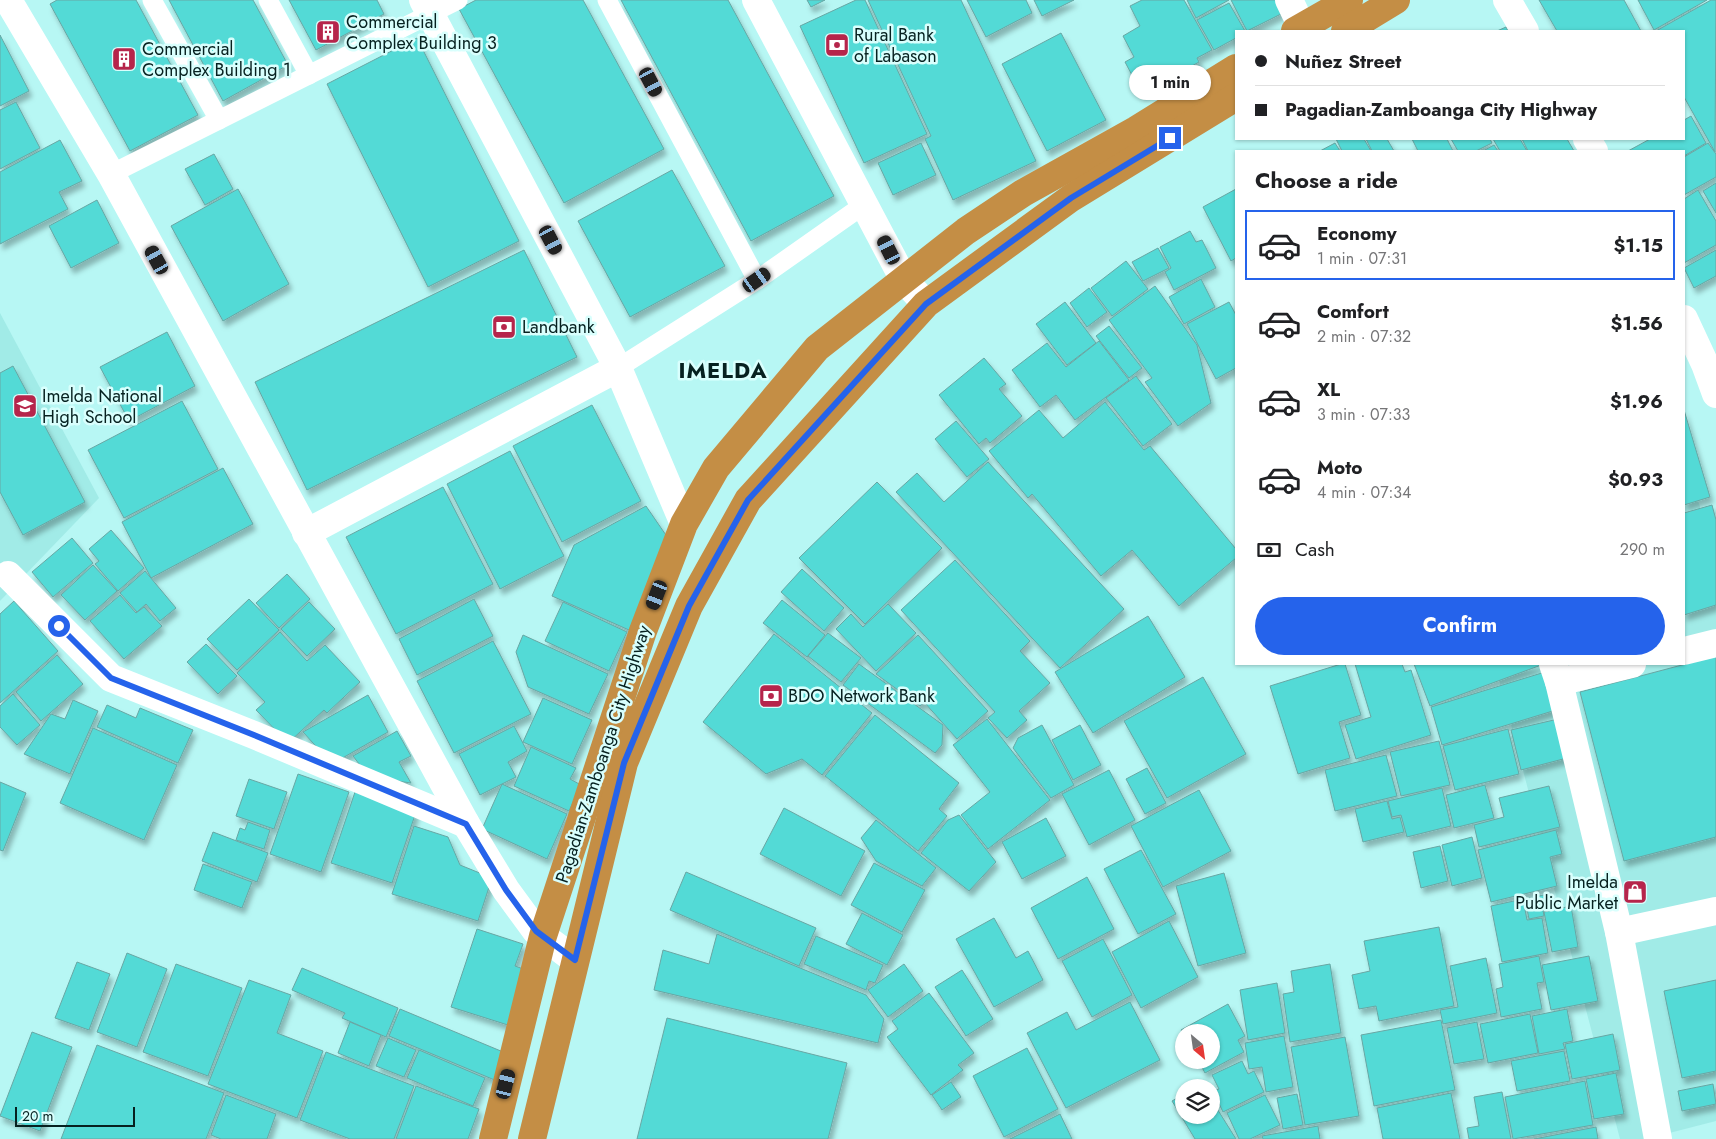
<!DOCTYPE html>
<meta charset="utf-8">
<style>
:root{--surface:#fff;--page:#f2f2f2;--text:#202124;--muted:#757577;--line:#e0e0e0;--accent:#2563eb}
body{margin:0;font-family:Jost,sans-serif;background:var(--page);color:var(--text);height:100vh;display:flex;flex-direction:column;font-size:19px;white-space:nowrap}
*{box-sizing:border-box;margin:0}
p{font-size:16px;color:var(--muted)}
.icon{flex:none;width:28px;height:28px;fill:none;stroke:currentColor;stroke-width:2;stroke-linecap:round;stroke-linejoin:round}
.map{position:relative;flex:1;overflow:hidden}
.drawer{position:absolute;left:1235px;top:150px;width:450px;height:515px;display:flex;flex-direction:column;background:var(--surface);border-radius:0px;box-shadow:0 1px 4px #0004}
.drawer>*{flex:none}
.banner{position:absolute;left:1235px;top:30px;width:450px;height:110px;border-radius:0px;box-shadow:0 1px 4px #0004;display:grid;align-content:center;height:110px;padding:0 20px;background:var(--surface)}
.needle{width:32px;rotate:151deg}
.buttons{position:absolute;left:1175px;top:1024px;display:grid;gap:10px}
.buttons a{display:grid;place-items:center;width:45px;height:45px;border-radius:50%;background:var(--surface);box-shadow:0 1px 4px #0004;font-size:25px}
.scale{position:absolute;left:15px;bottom:12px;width:120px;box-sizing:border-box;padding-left:5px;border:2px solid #062120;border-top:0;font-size:14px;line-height:18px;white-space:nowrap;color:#062120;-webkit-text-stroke:4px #d9fffd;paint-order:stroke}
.end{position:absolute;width:22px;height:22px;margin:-11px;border:6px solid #2563eb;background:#fff;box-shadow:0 0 0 2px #fff}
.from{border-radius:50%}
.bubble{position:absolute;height:35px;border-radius:18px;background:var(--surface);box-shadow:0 1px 4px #0004;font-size:16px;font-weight:700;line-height:35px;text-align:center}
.car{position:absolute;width:15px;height:30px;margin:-15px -8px;border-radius:6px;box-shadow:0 0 4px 1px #0007;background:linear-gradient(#222 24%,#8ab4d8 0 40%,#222 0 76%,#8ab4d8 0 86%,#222 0)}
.banner b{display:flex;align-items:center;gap:18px;height:48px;font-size:19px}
.banner b+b{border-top:1px solid var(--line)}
.banner i{width:12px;height:12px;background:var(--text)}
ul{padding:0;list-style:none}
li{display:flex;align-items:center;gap:15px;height:70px;margin:0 10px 8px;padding:0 10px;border:2px solid transparent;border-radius:0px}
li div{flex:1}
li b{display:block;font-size:19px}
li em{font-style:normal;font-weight:700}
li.selected{border-color:var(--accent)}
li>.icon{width:45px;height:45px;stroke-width:1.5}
h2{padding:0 20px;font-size:22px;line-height:60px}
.pay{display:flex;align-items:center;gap:12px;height:55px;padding:0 20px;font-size:19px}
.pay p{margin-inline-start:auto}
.button{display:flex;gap:10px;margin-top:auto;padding:10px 20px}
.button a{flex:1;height:58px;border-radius:30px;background:var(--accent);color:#fff;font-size:20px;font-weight:700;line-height:58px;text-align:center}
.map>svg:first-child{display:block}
</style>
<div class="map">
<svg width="1716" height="1139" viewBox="0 0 1716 1139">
<defs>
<filter id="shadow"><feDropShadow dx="3" dy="5.5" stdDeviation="2.5" flood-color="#0004"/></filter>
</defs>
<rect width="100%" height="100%" fill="#b7f7f4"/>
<g fill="#a1ebe7">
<polygon points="0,313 99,498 0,601"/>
<polygon points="1684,452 1716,562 1716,1121 1646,1139 1620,1139 1495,664 1684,664"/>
</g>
<g fill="#53dad6" stroke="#68a6a3" filter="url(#shadow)">
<polygon points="57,0 136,0 198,115 130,151 50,4"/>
<polygon points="169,0 253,0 288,65 223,101"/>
<polygon points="289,0 377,0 384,14 316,50"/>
<polygon points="476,0 583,0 664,149 564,203 459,9"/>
<polygon points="621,0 728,0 834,196 751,241"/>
<polygon points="807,0 825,0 811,7"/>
<polygon points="856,0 865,0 927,134 864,163 800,26"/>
<polygon points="868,0 961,0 1036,161 953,200 925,139 931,136"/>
<polygon points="967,0 1026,0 1032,13 986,37"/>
<polygon points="1034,0 1074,0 1042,16"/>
<polygon points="1142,0 1184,0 1212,50 1197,58 1199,62 1142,94 1125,62 1134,57 1123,36 1140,26 1130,6"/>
<polygon points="1187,0 1229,0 1196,18"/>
<polygon points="1231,0 1276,0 1283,13 1247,31"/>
<polygon points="1539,0 1624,0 1641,31 1557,31"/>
<polygon points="1638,0 1707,0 1654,30"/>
<polygon points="1711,0 1716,0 1715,152 1684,97 1684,31 1656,31"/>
<polygon points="1229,3 1245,31 1236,31 1236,38 1214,50 1197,20"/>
<polygon points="1506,27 1508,31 1497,31"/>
<polygon points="1061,33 1106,120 1047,151 1002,64"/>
<polygon points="0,35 29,91 0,106"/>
<polygon points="417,38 519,241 428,287 327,84"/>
<polygon points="16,102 40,148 0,169 0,110"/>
<polygon points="1691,116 1706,143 1684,156 1684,151 1628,151 1650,139 1684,139 1684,120"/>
<polygon points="1336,139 1364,139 1371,151 1342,151"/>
<polygon points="1366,139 1387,139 1394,151 1372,151"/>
<polygon points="1412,139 1447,139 1453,151 1418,151"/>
<polygon points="1451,139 1490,139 1492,143 1476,151 1458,151"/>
<polygon points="1493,139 1520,139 1527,151 1500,151"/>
<polygon points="1522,139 1567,139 1574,151 1528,151"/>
<polygon points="60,140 82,181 59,192 68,209 0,244 0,172"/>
<polygon points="921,143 936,175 893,195 878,163"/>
<polygon points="1335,143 1340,151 1320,151"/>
<polygon points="1708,143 1716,154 1716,177 1684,195 1684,157"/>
<polygon points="1494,145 1498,151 1483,151"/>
<polygon points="214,154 233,189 205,205 185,169"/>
<polygon points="672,170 725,266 630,317 578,221"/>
<polygon points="1716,183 1716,213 1703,191"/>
<polygon points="238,189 289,284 223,321 171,226"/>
<polygon points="1236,189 1236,258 1231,261 1203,207"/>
<polygon points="1698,190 1716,221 1716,245 1684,263 1684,199"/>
<polygon points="97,200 119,243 71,268 49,226"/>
<polygon points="1190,231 1196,242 1202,240 1216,268 1174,290 1165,272 1171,268 1160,247"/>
<polygon points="1158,248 1169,268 1143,281 1132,262"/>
<polygon points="524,250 577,357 307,490 255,382"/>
<polygon points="1716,250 1716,276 1694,288 1684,268"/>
<polygon points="1126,261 1148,289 1112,316 1091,288"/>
<polygon points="1201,279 1215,307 1184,324 1169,297"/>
<polygon points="1155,286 1197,345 1211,403 1178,426 1145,382 1152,378 1109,320"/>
<polygon points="1089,288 1107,312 1087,327 1070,303"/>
<polygon points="1065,302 1096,343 1067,365 1036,324"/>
<polygon points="1229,302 1236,315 1236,368 1216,379 1187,324"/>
<polygon points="1109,326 1142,368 1129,378 1096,336"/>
<polygon points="167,332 195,386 129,421 100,367"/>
<polygon points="1099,341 1129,380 1075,420 1056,395 1040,407 1012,370 1047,343 1066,367"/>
<polygon points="984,358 1006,384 999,389 1022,416 990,443 986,438 979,444 939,395"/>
<polygon points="13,366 85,502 23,535 0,492 0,373"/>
<polygon points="1136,376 1172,424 1143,446 1106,398"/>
<polygon points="182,401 218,469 124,518 88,450"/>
<polygon points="1105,402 1144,450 1150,446 1236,549 1236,558 1179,606 1132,550 1101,576 1032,494 1028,498 989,451 1039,410 1063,438"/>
<polygon points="592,405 641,501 562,542 513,446"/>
<polygon points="1684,410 1710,497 1684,505"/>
<polygon points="956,421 989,459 967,477 935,439"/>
<polygon points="510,451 564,556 500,589 447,484"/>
<polygon points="988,462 1124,609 1060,668 896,492 917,473 944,502"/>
<polygon points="223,468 253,524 151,578 122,522"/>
<polygon points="877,482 942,548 865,624 799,558"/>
<polygon points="443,487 493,584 396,634 346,537"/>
<polygon points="1712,505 1716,520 1716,605 1684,615 1684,513"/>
<polygon points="646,506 670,541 629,630 552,596 574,545"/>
<polygon points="111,530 144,568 118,591 95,564 99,561 89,549"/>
<polygon points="72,538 93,563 53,597 32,572"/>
<polygon points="955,560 1030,641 1020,651 1050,683 1019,711 1027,720 1007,738 988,718 995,712 901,610"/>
<polygon points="93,565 117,591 85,620 61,595"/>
<polygon points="802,569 844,608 824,631 781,592"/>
<polygon points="145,571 176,608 160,621 146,604 137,612 120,593"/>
<polygon points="287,574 310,599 279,628 256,603"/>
<polygon points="120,595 136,613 144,607 162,626 124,659 90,621"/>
<polygon points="249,599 279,630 237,670 207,639"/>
<polygon points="474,599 493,636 417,675 399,639"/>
<polygon points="782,600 825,635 807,657 763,623"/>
<polygon points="14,601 58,651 0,703 0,614"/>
<polygon points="309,602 335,629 307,656 281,629"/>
<polygon points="563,602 627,632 609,671 545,641"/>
<polygon points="888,604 916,633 876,671 836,629 851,614 863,627"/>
<polygon points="1148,616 1185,677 1093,733 1055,672"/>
<polygon points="280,632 307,661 325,645 360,682 327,713 324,710 288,743 256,710 265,702 237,673"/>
<polygon points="828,633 861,658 841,682 808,656"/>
<polygon points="774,634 872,713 822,775 802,759 766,774 703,722"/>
<polygon points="523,635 608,674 589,714 528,687 516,652"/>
<polygon points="918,635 988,711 957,739 924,702 920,706 876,674"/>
<polygon points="493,641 531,714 454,753 417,681"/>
<polygon points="206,644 237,676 218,694 187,662"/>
<polygon points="57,655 83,684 41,721 16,692"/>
<polygon points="1716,656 1716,837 1624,861 1580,692"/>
<polygon points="859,664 943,725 942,745 935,753 843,685"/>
<polygon points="1341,664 1345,664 1361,715 1339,722 1350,758 1298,774 1270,686"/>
<polygon points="1355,664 1402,664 1405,672 1411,670 1431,735 1356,759 1345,725 1371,717"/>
<polygon points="1414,664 1544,664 1430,706"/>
<polygon points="1545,672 1556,710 1442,745 1431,707"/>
<polygon points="1203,677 1246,754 1167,798 1124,721"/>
<polygon points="13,694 40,725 17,745 0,727 0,706"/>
<polygon points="368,695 388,732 332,764 303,732"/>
<polygon points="543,698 592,720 572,764 523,742"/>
<polygon points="73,700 98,711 70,774 24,754 51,714 65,719"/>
<polygon points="107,705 136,718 140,708 193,730 178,763 97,727"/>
<polygon points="875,715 959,783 939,809 947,816 918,851 825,776"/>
<polygon points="987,719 1050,800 988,849 961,815 990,792 953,745"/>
<polygon points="1558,719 1567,758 1521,770 1511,730"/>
<polygon points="1042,725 1074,785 1051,798 1013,748 1018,738"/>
<polygon points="1080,725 1101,765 1073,780 1052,740"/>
<polygon points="514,726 527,751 508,762 516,777 480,795 459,754"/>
<polygon points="93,728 177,765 144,840 60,803"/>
<polygon points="1508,729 1519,774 1455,790 1443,746"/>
<polygon points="397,731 411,756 399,762 411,783 369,777 353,756"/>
<polygon points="1439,741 1450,785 1401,796 1390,752"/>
<polygon points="531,747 576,768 570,779 581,785 569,811 514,786"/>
<polygon points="1386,755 1397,796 1335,811 1325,770"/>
<polygon points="1147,768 1166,803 1145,814 1126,779"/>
<polygon points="1109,770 1135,820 1089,845 1062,794"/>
<polygon points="298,774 349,792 321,872 270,854"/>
<polygon points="249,779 287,792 274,829 236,816"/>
<polygon points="0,782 26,793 3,851 0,850"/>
<polygon points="502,784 567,814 547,859 482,829"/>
<polygon points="1485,785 1494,818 1454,828 1446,795"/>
<polygon points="1549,786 1560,827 1479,847 1474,825 1504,817 1499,798"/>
<polygon points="1442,788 1451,826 1407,837 1401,815 1392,817 1388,801"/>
<polygon points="1199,790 1231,851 1163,887 1131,826"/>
<polygon points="355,792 416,812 392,883 331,863"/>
<polygon points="1387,801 1392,819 1400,817 1404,832 1363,842 1355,809"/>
<polygon points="784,808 865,851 841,896 760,854"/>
<polygon points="959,815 996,862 969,891 921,853 948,820"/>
<polygon points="1046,818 1066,856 1022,879 1002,842"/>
<polygon points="876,820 936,868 922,886 876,861 861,838"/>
<polygon points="248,822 270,830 264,849 236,840 240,828 245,830"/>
<polygon points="414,826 448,837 460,865 492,878 478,921 392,894"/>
<polygon points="1556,830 1562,854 1550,857 1557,886 1491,902 1478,850"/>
<polygon points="213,832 268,853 257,882 202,861"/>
<polygon points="1472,837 1482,878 1452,886 1442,845"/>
<polygon points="1440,846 1448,881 1421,888 1413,852"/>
<polygon points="1141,850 1176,914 1138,934 1104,869"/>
<polygon points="874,863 925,890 902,932 851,905"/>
<polygon points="203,864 252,882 242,908 194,890"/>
<polygon points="686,872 816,928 799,966 670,910"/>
<polygon points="1224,873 1246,953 1198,966 1176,886"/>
<polygon points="1087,877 1114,929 1058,959 1031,908"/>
<polygon points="1548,894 1551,909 1543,910 1544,916 1529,919 1525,899"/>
<polygon points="1523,899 1527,920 1542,918 1548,953 1502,962 1491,906"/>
<polygon points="1571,906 1578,947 1552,952 1544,912"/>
<polygon points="862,913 903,935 887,965 846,944"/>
<polygon points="994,918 1016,958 1028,951 1043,980 994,1007 956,939"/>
<polygon points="1169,921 1198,977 1141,1008 1112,952"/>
<polygon points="1439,927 1454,1006 1379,1021 1376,1006 1359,1009 1352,975 1370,971 1364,941"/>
<polygon points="477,929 523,944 515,966 529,971 511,1026 451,1007"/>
<polygon points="717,934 866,995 884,1019 878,1043 654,990 663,950 709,964"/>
<polygon points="816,936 883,965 875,983 869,981 866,990 804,964"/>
<polygon points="1103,939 1132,995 1092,1017 1062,961"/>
<polygon points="127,953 167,969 137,1047 97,1032"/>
<polygon points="1539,956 1544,982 1537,983 1542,1009 1501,1017 1496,989 1503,987 1499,964"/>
<polygon points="1589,956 1598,1001 1551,1010 1542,965"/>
<polygon points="1486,958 1497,1013 1443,1024 1440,1010 1458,1007 1450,966"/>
<polygon points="77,962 110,974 89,1030 55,1018"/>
<polygon points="176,964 242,988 208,1076 143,1052"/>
<polygon points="904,964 923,991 888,1017 868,990"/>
<polygon points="1330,964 1341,1033 1290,1042 1283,994 1294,992 1291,971"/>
<polygon points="302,968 398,1008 386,1037 342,1018 345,1013 292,990"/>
<polygon points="962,970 993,1019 966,1036 935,987"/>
<polygon points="249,980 291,995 277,1033 323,1051 297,1118 208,1084"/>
<polygon points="1716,980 1716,1071 1682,1078 1664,991"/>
<polygon points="1277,983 1285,1033 1248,1040 1240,990"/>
<polygon points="929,993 974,1053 958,1065 963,1070 931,1095 887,1037 898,1029 892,1021"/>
<polygon points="1130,1002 1160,1060 1066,1108 1027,1033 1067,1012 1076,1030"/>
<polygon points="1228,1004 1245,1036 1238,1040 1244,1052 1205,1073 1198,1060 1211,1060 1211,1032 1184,1032 1184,1035 1181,1030"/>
<polygon points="400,1009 508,1054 497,1081 389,1036"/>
<polygon points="1567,1009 1573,1041 1563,1043 1565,1049 1539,1054 1532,1016"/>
<polygon points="1530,1014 1538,1053 1488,1063 1480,1024"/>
<polygon points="667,1018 847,1063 828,1139 637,1139"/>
<polygon points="1441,1020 1455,1090 1374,1106 1361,1035"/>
<polygon points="350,1022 381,1035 369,1066 338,1053"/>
<polygon points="1477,1022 1484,1059 1454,1064 1447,1028"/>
<polygon points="32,1032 72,1047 40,1131 0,1116"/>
<polygon points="1613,1034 1620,1070 1572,1079 1565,1044"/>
<polygon points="1284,1036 1293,1087 1266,1092 1262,1067 1249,1069 1245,1043"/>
<polygon points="1345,1037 1359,1116 1305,1125 1291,1047"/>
<polygon points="388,1038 416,1050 404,1077 376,1066"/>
<polygon points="97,1045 224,1093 206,1139 61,1139"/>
<polygon points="1027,1048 1058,1109 1004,1137 973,1076"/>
<polygon points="419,1050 485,1078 473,1106 407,1078"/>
<polygon points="1564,1051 1570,1081 1517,1091 1511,1061"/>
<polygon points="326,1052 414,1086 394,1139 350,1139 300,1120"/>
<polygon points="1242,1061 1248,1074 1254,1071 1264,1092 1223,1112 1213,1091 1219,1089 1212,1075"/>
<polygon points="1616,1073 1624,1114 1594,1119 1586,1079"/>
<polygon points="1585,1081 1593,1125 1513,1139 1505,1097"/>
<polygon points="951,1082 961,1097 942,1110 932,1095"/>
<polygon points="1713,1084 1716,1104 1682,1111 1678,1091"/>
<polygon points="416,1086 479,1109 468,1139 396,1139"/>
<polygon points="1502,1092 1511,1139 1469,1139 1467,1128 1479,1126 1474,1097"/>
<polygon points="1451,1093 1460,1139 1383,1139 1377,1108"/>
<polygon points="1184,1094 1184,1115 1211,1115 1211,1099 1236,1139 1195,1139 1172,1101"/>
<polygon points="1297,1094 1303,1125 1283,1129 1277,1098"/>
<polygon points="226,1095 276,1114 267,1139 221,1139 211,1135"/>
<polygon points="1265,1095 1280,1125 1250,1139 1239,1139 1227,1113"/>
<polygon points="1060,1114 1072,1139 1010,1139"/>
<polygon points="1318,1126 1320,1139 1263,1139 1262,1136"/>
<polygon points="1596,1127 1598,1139 1534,1139"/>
</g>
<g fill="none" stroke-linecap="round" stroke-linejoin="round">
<g stroke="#fff" stroke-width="19">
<polyline points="152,0 219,120"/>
<polyline points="268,0 309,75"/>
<polyline points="607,0 757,280"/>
<polyline points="111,174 458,0"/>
<polyline points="618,368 757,280 865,204"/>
</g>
<g stroke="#fff" stroke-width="28">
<polyline points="8,0 111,174 466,824 506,890 536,931 575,960"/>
<polyline points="423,0 618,368 684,524"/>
<polyline points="756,0 904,280 926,304"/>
<polyline points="1289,0 1302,27"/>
<polyline points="1507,0 1525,31"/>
<polyline points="1587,139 1594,151"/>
<polyline points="1684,319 1705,364 1716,394"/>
<polyline points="306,533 618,368"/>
<polyline points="8,575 111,678 254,735 466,824"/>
<polyline points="1684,651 1716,643"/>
<polyline points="1553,664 1559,682 1619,932 1658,1139"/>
<polyline points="1559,682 1632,664"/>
<polyline points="1619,932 1716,911"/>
</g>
<g stroke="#c48e45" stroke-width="28">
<polyline points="1295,31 1349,0"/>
<polyline points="1345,31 1396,0"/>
<polyline points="493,1139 543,936 643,631 684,524 716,468 817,348 966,231 1023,193 1136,130 1236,68"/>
<polyline points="532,1139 624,763 689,606 748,500 926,304 1071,198 1236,97"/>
</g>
</g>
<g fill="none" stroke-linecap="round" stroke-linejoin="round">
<polyline stroke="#2563eb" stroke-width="6" points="59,626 111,678 254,735 466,824 506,890 536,931 575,960 624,763 689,606 748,500 926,304 1071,198 1170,138"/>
</g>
<defs>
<symbol id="building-square" viewBox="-11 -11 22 22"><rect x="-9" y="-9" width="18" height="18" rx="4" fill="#b6254b" stroke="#d9fffd"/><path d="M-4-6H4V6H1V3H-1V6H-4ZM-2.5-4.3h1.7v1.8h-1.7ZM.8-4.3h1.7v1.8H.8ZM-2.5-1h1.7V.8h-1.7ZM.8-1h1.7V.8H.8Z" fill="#fff"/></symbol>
<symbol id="bank-square" viewBox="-11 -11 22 22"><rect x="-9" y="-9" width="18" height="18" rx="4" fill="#b6254b" stroke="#d9fffd"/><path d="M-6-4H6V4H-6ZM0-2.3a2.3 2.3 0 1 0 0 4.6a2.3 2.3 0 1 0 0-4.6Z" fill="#fff"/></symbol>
<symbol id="school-square" viewBox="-11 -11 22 22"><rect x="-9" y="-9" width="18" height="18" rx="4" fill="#b6254b" stroke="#d9fffd"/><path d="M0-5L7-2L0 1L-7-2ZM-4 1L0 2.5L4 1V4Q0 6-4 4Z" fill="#fff"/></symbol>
<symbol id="shop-square" viewBox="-11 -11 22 22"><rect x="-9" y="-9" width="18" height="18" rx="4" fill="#b6254b" stroke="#d9fffd"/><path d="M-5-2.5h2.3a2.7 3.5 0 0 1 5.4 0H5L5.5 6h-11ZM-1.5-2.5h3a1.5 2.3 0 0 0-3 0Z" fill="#fff"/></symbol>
</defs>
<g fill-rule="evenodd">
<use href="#building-square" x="314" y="18" width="28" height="28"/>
<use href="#bank-square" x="823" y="31" width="28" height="28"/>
<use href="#building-square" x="110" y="45" width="28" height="28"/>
<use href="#bank-square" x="490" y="313" width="28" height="28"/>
<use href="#school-square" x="11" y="392" width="28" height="28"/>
<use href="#bank-square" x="757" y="682" width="28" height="28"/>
<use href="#shop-square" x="1621" y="878" width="28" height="28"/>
</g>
<g text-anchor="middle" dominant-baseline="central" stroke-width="5" stroke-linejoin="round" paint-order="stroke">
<g font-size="18" fill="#062120" stroke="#d9fffd" text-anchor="start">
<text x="346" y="22">Commercial<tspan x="346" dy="21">Complex Building 3</tspan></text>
<text x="854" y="35">Rural Bank<tspan x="854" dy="21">of Labason</tspan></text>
<text x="142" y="49">Commercial<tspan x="142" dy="21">Complex Building 1</tspan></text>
<text x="522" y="327">Landbank</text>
<text x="42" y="396">Imelda National<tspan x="42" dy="21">High School</tspan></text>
<text x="788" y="696">BDO Network Bank</text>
<text x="1618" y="882" text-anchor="end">Imelda<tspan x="1618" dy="21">Public Market</tspan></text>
</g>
<g font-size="18" fill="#062120" stroke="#d9fffd">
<text transform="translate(603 754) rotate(-72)">Pagadian-Zamboanga City Highway</text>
</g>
<g font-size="22" font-weight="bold" letter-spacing="1" fill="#062120" stroke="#d9fffd">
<text x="723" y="370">IMELDA</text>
</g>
</g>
</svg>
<div class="buttons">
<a><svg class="needle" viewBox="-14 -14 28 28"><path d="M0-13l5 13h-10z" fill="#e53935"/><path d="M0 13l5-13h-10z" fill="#757577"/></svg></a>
<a><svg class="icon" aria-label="layers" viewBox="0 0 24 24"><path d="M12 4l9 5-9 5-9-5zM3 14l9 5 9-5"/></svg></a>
</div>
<div class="scale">20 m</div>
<i class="end from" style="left:59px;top:626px"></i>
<i class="end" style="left:1170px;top:138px"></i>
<div class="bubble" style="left:1129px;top:65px;width:82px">1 min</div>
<i class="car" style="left:651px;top:82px;rotate:152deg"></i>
<i class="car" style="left:551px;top:240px;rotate:152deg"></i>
<i class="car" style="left:889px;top:250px;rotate:333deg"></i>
<i class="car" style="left:157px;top:260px;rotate:331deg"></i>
<i class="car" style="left:757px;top:280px;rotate:55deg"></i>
<i class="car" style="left:657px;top:595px;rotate:201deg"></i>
<i class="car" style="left:506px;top:1084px;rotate:14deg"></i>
<div class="banner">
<b><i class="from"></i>Nuñez Street</b>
<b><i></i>Pagadian-Zamboanga City Highway</b>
</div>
<section class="drawer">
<h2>Choose a ride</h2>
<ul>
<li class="selected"><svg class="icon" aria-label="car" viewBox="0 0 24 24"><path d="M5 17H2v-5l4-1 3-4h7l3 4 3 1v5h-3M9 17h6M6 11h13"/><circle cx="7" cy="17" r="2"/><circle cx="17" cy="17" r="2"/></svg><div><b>Economy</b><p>1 min · 07:31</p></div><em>$1.15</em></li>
<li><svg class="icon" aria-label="car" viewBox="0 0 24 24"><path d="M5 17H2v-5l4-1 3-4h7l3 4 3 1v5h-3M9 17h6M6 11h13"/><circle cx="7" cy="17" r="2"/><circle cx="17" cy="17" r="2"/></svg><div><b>Comfort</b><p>2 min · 07:32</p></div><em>$1.56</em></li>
<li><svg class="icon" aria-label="car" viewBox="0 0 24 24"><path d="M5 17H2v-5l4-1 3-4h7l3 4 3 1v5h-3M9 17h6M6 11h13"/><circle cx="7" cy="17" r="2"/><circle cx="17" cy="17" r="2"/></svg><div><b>XL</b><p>3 min · 07:33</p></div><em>$1.96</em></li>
<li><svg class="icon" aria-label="car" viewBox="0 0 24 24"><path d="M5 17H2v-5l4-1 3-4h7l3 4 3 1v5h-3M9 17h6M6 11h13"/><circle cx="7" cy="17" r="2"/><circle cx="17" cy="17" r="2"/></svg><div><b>Moto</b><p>4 min · 07:34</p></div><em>$0.93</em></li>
</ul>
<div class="pay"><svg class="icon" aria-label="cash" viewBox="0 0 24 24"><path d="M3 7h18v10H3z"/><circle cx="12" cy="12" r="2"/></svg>Cash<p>290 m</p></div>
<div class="button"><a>Confirm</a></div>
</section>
</div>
